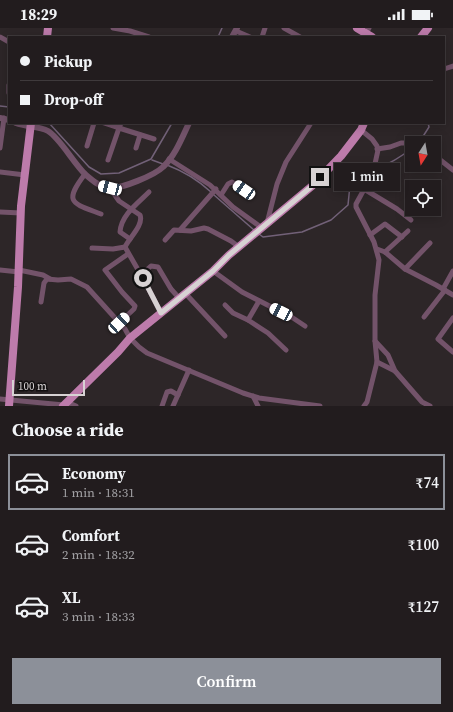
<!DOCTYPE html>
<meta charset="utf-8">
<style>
:root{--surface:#221c1e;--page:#2e292b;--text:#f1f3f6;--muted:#a2a1a4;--line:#3f3a3c;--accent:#8c9099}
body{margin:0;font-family:"Source Serif 4",serif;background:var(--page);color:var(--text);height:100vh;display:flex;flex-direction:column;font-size:15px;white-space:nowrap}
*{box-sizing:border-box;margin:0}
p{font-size:13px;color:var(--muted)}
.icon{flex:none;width:22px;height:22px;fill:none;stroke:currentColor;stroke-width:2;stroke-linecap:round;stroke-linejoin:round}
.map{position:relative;height:378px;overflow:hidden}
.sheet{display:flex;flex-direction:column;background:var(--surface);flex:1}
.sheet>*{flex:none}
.banner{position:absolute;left:8px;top:8px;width:437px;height:88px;border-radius:0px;box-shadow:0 2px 10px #0003,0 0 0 1px var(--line);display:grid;align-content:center;height:88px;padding:0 12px;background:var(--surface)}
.needle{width:26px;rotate:191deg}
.tools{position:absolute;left:405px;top:108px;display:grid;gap:8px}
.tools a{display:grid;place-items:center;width:36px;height:36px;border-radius:0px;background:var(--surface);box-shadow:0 2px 10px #0003,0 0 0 1px var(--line);font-size:20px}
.scale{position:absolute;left:12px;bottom:10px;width:73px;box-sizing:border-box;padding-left:4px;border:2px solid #d7d2d3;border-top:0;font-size:11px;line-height:14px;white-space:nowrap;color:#d7d2d3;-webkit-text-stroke:3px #131011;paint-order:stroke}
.end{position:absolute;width:18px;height:18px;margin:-9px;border:5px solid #d7d2d3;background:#111;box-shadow:0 0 0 2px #111}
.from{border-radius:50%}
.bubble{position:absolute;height:28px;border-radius:0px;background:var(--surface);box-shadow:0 2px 10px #0003,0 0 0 1px var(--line);font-size:13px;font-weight:600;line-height:28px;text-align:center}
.car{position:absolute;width:12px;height:24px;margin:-12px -6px;border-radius:5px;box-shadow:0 0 3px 1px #0007;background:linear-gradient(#fff 24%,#345 0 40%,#fff 0 76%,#345 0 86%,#fff 0)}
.banner b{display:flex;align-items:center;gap:14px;height:38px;font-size:15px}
.banner b+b{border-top:1px solid var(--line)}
.banner i{width:10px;height:10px;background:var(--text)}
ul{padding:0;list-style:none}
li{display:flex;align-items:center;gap:12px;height:56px;margin:0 8px 6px;padding:0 4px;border:2px solid transparent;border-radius:0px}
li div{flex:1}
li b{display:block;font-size:15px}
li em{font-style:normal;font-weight:600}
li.active{border-color:var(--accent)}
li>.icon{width:36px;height:36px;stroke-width:1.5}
h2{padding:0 12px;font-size:18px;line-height:48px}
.action{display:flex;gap:8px;margin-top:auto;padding:8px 12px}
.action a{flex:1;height:46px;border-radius:0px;background:var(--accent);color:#fff;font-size:16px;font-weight:600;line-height:46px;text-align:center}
.status{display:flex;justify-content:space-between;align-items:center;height:28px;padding:0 20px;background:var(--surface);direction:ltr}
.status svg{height:11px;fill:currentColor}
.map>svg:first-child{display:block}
</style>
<div class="status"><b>18:29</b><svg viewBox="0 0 49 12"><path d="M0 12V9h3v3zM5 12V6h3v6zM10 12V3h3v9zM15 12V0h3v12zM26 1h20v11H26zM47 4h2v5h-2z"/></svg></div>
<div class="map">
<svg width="453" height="378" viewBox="0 0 453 378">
<rect width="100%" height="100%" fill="#2d2628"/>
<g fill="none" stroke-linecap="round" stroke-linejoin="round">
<g stroke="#726178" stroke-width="1.5">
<polyline points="218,9 222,0"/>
<polyline points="0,78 9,79"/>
<polyline points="49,95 89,139 101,146 119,145 151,131 172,95"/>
<polyline points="417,115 422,110 429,99 428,95"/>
<polyline points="152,132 163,136"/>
<path d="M167 137C183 143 198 152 211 164"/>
<path d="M376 141C389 136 401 129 412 120"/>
<polyline points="214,167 254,202"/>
<polyline points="259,206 263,209 302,204 331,192 348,177 350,157 362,146 372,142"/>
</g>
<g stroke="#73536a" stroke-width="5">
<polyline points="113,0 130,3 149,9"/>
<polyline points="284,0 300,9"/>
<polyline points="236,3 250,9"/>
<polyline points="0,9 9,14"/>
<polyline points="262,9 265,0"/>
<polyline points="364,9 369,0"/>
<polyline points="444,41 453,38"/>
<polyline points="9,57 9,65"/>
<polyline points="104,95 119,100 108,132"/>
<polyline points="121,95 119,100 154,111"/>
<polyline points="361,102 372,111 377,118 378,122 373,145 356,176 356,179 374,214 379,232 375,267 375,313 377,334 367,374 364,378"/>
<polyline points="87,118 94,95"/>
<polyline points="0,120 4,90"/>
<polyline points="136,120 140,107"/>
<polyline points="377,121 390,119 401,115 412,115"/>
<polyline points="434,127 453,142"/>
<polyline points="169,131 210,157 233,179 262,200"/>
<polyline points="0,144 25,147"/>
<path d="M85 146C63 175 72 175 101 186"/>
<path d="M110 160 119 173 140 187C144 197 129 210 125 219L145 254 161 285"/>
<polyline points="364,161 397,181 411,192"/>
<polyline points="221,167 228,156 232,154 251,167"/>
<polyline points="0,184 21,185"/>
<polyline points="267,195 277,156 286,134 311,95"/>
<polyline points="180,202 216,161"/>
<polyline points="370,207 385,196 402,209"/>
<path d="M130 211 120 204C121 187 138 175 149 164"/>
<polyline points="165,212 174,202 191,203 204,200 208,201 231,213 239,219"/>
<polyline points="92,220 113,221 125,219"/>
<polyline points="377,221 385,224 405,241 436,257 453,267"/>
<polyline points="385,224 408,203"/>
<polyline points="405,241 430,215"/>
<polyline points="0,242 19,244"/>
<polyline points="19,242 43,247 50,251"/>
<polyline points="213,243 242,264 293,290 305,298"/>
<polyline points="141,247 151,238 158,239 171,261 179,270"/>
<polyline points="443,261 453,243"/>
<polyline points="185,265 225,308"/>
<polyline points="259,273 248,292 268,305 286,322"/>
<polyline points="41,274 44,255 47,251 58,252 71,251 87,259 125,301 130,310 139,319 147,325 243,365 259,370 320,378"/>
<polyline points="225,277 233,285 248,292"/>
<polyline points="424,289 445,262"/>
<polyline points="453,290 438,311 453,324"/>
<polyline points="119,295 134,281 135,278 122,264 105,242 128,226"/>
<polyline points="375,313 388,327 395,343"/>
<polyline points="377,334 395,343 422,374 430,378"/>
<polyline points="253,368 258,378"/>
<polyline points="0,371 64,377"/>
<polyline points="67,374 76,378"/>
<polyline points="162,378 167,364 171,363 178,367"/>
<polyline points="173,378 189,342"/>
</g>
<g stroke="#73536a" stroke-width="6">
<polyline points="232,9 237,0"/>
<polyline points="0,90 9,92"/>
<path d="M16 95C26 99 39 98 48 103 60 110 74 136 86 147 93 153 100 159 110 160 121 161 155 147 163 139 175 128 182 110 189 95"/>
</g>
<g stroke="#bd7bab" stroke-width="8">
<polyline points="357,0 372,9"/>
<polyline points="47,9 48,0"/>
<polyline points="421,9 428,0"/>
<polyline points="9,378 18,259 21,178 31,95"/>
<polyline points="63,378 118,324 130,310 213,243 229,227 312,158 341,128 361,102 364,95"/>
</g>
</g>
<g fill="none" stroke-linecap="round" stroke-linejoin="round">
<polyline stroke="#d7d2d3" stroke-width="5" points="143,250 161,285 213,243 229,227 312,158 320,149"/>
</g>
</svg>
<div class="tools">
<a><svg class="needle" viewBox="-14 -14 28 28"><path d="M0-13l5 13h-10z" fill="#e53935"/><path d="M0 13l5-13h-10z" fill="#a2a1a4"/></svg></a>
<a><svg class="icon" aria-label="locate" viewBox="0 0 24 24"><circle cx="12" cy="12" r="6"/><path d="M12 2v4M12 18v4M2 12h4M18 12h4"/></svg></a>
</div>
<div class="scale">100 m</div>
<i class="end from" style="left:143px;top:250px"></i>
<i class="end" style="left:320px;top:149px"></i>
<div class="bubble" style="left:334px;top:135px;width:66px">1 min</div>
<i class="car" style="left:110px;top:160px;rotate:285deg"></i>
<i class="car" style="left:244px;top:162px;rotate:304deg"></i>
<i class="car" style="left:281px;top:284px;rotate:297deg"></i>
<i class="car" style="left:119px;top:295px;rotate:47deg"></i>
<div class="banner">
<b><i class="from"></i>Pickup</b>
<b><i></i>Drop-off</b>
</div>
</div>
<section class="sheet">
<h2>Choose a ride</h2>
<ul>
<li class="active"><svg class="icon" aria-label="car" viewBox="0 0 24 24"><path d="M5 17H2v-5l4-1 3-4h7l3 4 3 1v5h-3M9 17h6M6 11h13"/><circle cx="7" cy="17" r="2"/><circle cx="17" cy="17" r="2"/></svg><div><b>Economy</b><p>1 min · 18:31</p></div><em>₹74</em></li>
<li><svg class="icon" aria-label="car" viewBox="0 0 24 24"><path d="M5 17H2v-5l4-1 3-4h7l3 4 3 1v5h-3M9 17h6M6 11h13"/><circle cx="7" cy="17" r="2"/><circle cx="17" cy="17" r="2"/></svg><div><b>Comfort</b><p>2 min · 18:32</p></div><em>₹100</em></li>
<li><svg class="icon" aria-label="car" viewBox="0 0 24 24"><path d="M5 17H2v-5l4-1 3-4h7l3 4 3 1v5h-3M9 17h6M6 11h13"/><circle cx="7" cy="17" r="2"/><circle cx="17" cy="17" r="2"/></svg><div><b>XL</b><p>3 min · 18:33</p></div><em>₹127</em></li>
</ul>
<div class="action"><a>Confirm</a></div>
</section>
